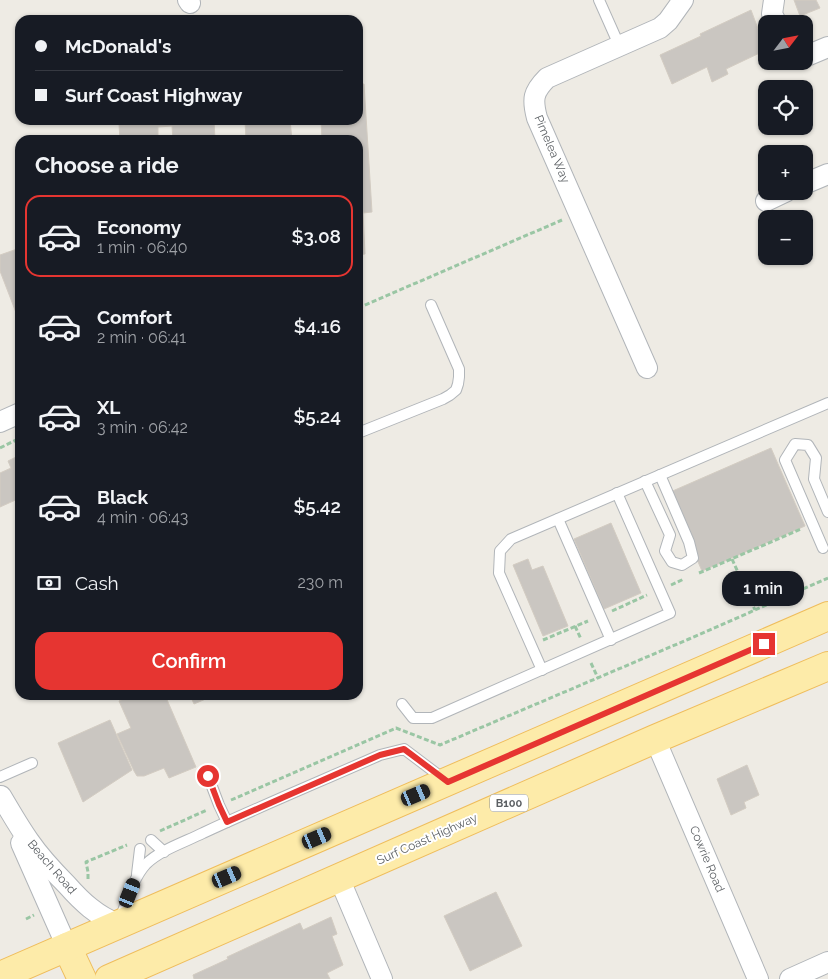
<!DOCTYPE html>
<meta charset="utf-8">
<style>
:root{--surface:#171b24;--page:#20242c;--text:#f1f3f6;--muted:#9ea1a6;--line:#363941;--accent:#e63531}
body{margin:0;font-family:Raleway,sans-serif;background:var(--page);color:var(--text);height:100vh;display:flex;flex-direction:column;font-size:19px;white-space:nowrap}
*{box-sizing:border-box;margin:0}
p{font-size:16px;color:var(--muted)}
.icon{flex:none;width:28px;height:28px;fill:none;stroke:currentColor;stroke-width:2;stroke-linecap:round;stroke-linejoin:round}
.map{position:relative;flex:1;overflow:hidden}
.panel{position:absolute;left:15px;top:135px;width:348px;height:565px;display:flex;flex-direction:column;background:var(--surface);border-radius:15px;box-shadow:0 1px 4px #0004}
.panel>*{flex:none}
.top-card{position:absolute;left:15px;top:15px;width:348px;height:110px;border-radius:15px;box-shadow:0 1px 4px #0004;display:grid;align-content:center;height:110px;padding:0 20px;background:var(--surface)}
.needle{width:32px;rotate:58deg}
.controls{position:absolute;left:758px;top:15px;display:grid;gap:10px}
.controls a{display:grid;place-items:center;width:55px;height:55px;border-radius:10px;background:var(--surface);box-shadow:0 1px 4px #0004;font-size:25px}
.end{position:absolute;width:22px;height:22px;margin:-11px;border:6px solid #e63531;background:#fff;box-shadow:0 0 0 2px #fff}
.from{border-radius:50%}
.bubble{position:absolute;height:35px;border-radius:15px;background:var(--surface);box-shadow:0 1px 4px #0004;font-size:16px;font-weight:600;line-height:35px;text-align:center}
.car{position:absolute;width:15px;height:30px;margin:-15px -8px;border-radius:6px;box-shadow:0 0 4px 1px #0007;background:linear-gradient(#222 24%,#8ab4d8 0 40%,#222 0 76%,#8ab4d8 0 86%,#222 0)}
.top-card b{display:flex;align-items:center;gap:18px;height:48px;font-size:19px}
.top-card b+b{border-top:1px solid var(--line)}
.top-card i{width:12px;height:12px;background:var(--text)}
ul{padding:0;list-style:none}
li{display:flex;align-items:center;gap:15px;height:82px;margin:0 10px 8px;padding:0 10px;border:2px solid transparent;border-radius:15px}
li div{flex:1}
li b{display:block;font-size:19px}
li em{font-style:normal;font-weight:600}
li.on{border-color:var(--accent)}
li>.icon{width:45px;height:45px;stroke-width:1.5}
h2{padding:0 20px;font-size:22px;line-height:60px}
.pay{display:flex;align-items:center;gap:12px;height:55px;padding:0 20px;font-size:19px}
.pay p{margin-inline-start:auto}
.primary-button{display:flex;gap:10px;margin-top:auto;padding:10px 20px}
.primary-button a{flex:1;height:58px;border-radius:15px;background:var(--accent);color:#fff;font-size:20px;font-weight:600;line-height:58px;text-align:center}
.map>svg:first-child{display:block}
</style>
<div class="map">
<svg width="828" height="979" viewBox="0 0 828 979">
<rect width="100%" height="100%" fill="#eeebe4"/>
<g fill="#cac6c1" stroke="#d3ccc2">
<polygon points="794,0 816,0 820,8 800,16"/>
<polygon points="751,10 766,50 726,69 728,74 712,82 707,67 672,84 660,55 701,36 700,34"/>
<polygon points="358,84 364,84 372,212 363,213 365,254 358,255 358,140 322,140 321,120 358,120"/>
<polygon points="124,120 214,120 215,140 173,140 172,126 158,127 158,140 120,140 119,124 125,125"/>
<polygon points="245,120 290,120 292,140 246,140"/>
<polygon points="20,248 20,323 0,271 0,255"/>
<polygon points="771,448 805,526 702,571 668,493"/>
<polygon points="20,455 20,498 0,507 0,473 11,468 8,461"/>
<polygon points="611,523 641,593 604,609 574,539"/>
<polygon points="528,559 532,570 543,566 568,626 543,636 513,565"/>
<polygon points="133,695 165,695 196,767 169,778 164,768 144,776 137,776 134,771 117,734 131,728 119,701"/>
<polygon points="190,695 215,695 194,704"/>
<polygon points="110,720 132,770 83,802 58,743"/>
<polygon points="747,765 759,795 744,802 746,808 731,815 717,779"/>
<polygon points="496,892 522,946 470,971 444,916"/>
<polygon points="331,917 337,934 332,936 343,965 327,973 330,979 194,979 193,975 228,959 227,957 300,923 303,930"/>
</g>
<g fill="none" stroke-linecap="round" stroke-linejoin="round">
<defs>
<g id="lane">
<polyline points="599,0 619,45"/>
<polyline points="358,433 443,399 450,395 456,390 458,384 459,377 459,369 431,305"/>
<polyline points="645,481 670,535 665,551 672,562 682,565 693,558 689,542 660,475"/>
<polyline points="558,519 611,640"/>
<polyline points="823,548 785,460 795,444 808,445 816,458 814,479 828,512"/>
<polyline points="542,670 499,573 500,551 511,539 828,403"/>
<polyline points="402,704 413,718 432,718 670,613 617,493"/>
<polyline points="208,776 219,805 227,822"/>
<polyline points="0,777 32,763"/>
<polyline points="151,840 164,852"/>
<polyline points="137,874 140,849"/>
<path d="M120 919C127 901 133 878 146 864 160 850 185 842 203 833 261 806 321 781 380 755L404 749 445 780"/>
</g>
<g id="street">
<polyline points="188,0 190,3"/>
<polyline points="774,0 772,14 777,24"/>
<polyline points="804,57 828,47"/>
<polyline points="804,184 828,174"/>
<polyline points="766,201 787,191"/>
<path d="M647 368 537 118C532 99 533 92 547 78L660 28 668 21 683 0"/>
<polyline points="0,422 20,413"/>
<polyline points="655,739 758,979"/>
<path d="M1 796C10 811 19 827 29 841 40 857 54 872 67 885 82 902 97 916 118 924"/>
<polyline points="21,843 67,947"/>
<polyline points="339,878 382,979"/>
<polyline points="790,979 828,962"/>
</g>
<g id="primary">
<polyline points="67,947 82,979"/>
<polyline points="0,976 828,616"/>
<polyline points="109,979 655,739 828,666"/>
</g>
</defs>
<use href="#lane" stroke="#b1b5b9" stroke-width="12"/>
<use href="#street" stroke="#b1b5b9" stroke-width="22"/>
<use href="#primary" stroke="#efbd5c" stroke-width="30"/>
<g stroke="#9ac6a4" stroke-width="3" stroke-dasharray="5 2.5" stroke-linecap="butt">
<polyline points="358,308 562,220"/>
<polyline points="0,448 20,438"/>
<polyline points="732,559 755,610"/>
<polyline points="699,573 801,529"/>
<polyline points="671,585 684,579"/>
<polyline points="612,611 647,595"/>
<polyline points="575,626 581,639"/>
<polyline points="543,640 588,621"/>
<polyline points="591,663 598,678"/>
<polyline points="231,800 396,728 440,745 689,639 828,578"/>
<polyline points="160,831 207,810"/>
<polyline points="88,879 88,872 86,862 127,845"/>
<polyline points="26,919 34,915"/>
</g>
<use href="#lane" stroke="#fff" stroke-width="10"/>
<use href="#street" stroke="#fff" stroke-width="20"/>
<use href="#primary" stroke="#fdeba9" stroke-width="28"/>
</g>
<g fill="none" stroke-linecap="round" stroke-linejoin="round">
<polyline stroke="#e63531" stroke-width="6" points="208,776 219,805 227,822 380,755 404,749 448,782 764,644"/>
</g>
<g text-anchor="middle" dominant-baseline="central" stroke-width="4" stroke-linejoin="round" paint-order="stroke">
<rect fill="#fff" stroke="#8d9092" stroke-width="1" x="490" y="794.5" width="38" height="17" rx="4"/>
<g font-size="11" font-weight="bold" fill="#5c6064">
<text x="509" y="803">B100</text>
</g>
<g font-size="12" fill="#5c6064" stroke="#fff">
<text transform="translate(552 149) rotate(67)">Pimelea Way</text>
<text transform="translate(427 839) rotate(-24)">Surf Coast Highway</text>
<text transform="translate(707 859) rotate(67)">Cowrie Road</text>
<text transform="translate(52 867) rotate(49)">Beach Road</text>
</g>
</g>
</svg>
<div class="controls">
<a><svg class="needle" viewBox="-14 -14 28 28"><path d="M0-13l5 13h-10z" fill="#e53935"/><path d="M0 13l5-13h-10z" fill="#9ea1a6"/></svg></a>
<a><svg class="icon" aria-label="locate" viewBox="0 0 24 24"><circle cx="12" cy="12" r="6"/><path d="M12 2v4M12 18v4M2 12h4M18 12h4"/></svg></a>
<a>+</a>
<a>−</a>
</div>
<i class="end from" style="left:208px;top:776px"></i>
<i class="end" style="left:764px;top:644px"></i>
<div class="bubble" style="left:722px;top:571px;width:82px">1 min</div>
<i class="car" style="left:416px;top:795px;rotate:67deg"></i>
<i class="car" style="left:317px;top:838px;rotate:67deg"></i>
<i class="car" style="left:227px;top:877px;rotate:67deg"></i>
<i class="car" style="left:130px;top:893px;rotate:22deg"></i>
<div class="top-card">
<b><i class="from"></i>McDonald's</b>
<b><i></i>Surf Coast Highway</b>
</div>
<section class="panel">
<h2>Choose a ride</h2>
<ul>
<li class="on"><svg class="icon" aria-label="car" viewBox="0 0 24 24"><path d="M5 17H2v-5l4-1 3-4h7l3 4 3 1v5h-3M9 17h6M6 11h13"/><circle cx="7" cy="17" r="2"/><circle cx="17" cy="17" r="2"/></svg><div><b>Economy</b><p>1 min · 06:40</p></div><em>$3.08</em></li>
<li><svg class="icon" aria-label="car" viewBox="0 0 24 24"><path d="M5 17H2v-5l4-1 3-4h7l3 4 3 1v5h-3M9 17h6M6 11h13"/><circle cx="7" cy="17" r="2"/><circle cx="17" cy="17" r="2"/></svg><div><b>Comfort</b><p>2 min · 06:41</p></div><em>$4.16</em></li>
<li><svg class="icon" aria-label="car" viewBox="0 0 24 24"><path d="M5 17H2v-5l4-1 3-4h7l3 4 3 1v5h-3M9 17h6M6 11h13"/><circle cx="7" cy="17" r="2"/><circle cx="17" cy="17" r="2"/></svg><div><b>XL</b><p>3 min · 06:42</p></div><em>$5.24</em></li>
<li><svg class="icon" aria-label="car" viewBox="0 0 24 24"><path d="M5 17H2v-5l4-1 3-4h7l3 4 3 1v5h-3M9 17h6M6 11h13"/><circle cx="7" cy="17" r="2"/><circle cx="17" cy="17" r="2"/></svg><div><b>Black</b><p>4 min · 06:43</p></div><em>$5.42</em></li>
</ul>
<div class="pay"><svg class="icon" aria-label="cash" viewBox="0 0 24 24"><path d="M3 7h18v10H3z"/><circle cx="12" cy="12" r="2"/></svg>Cash<p>230 m</p></div>
<div class="primary-button"><a>Confirm</a></div>
</section>
</div>
